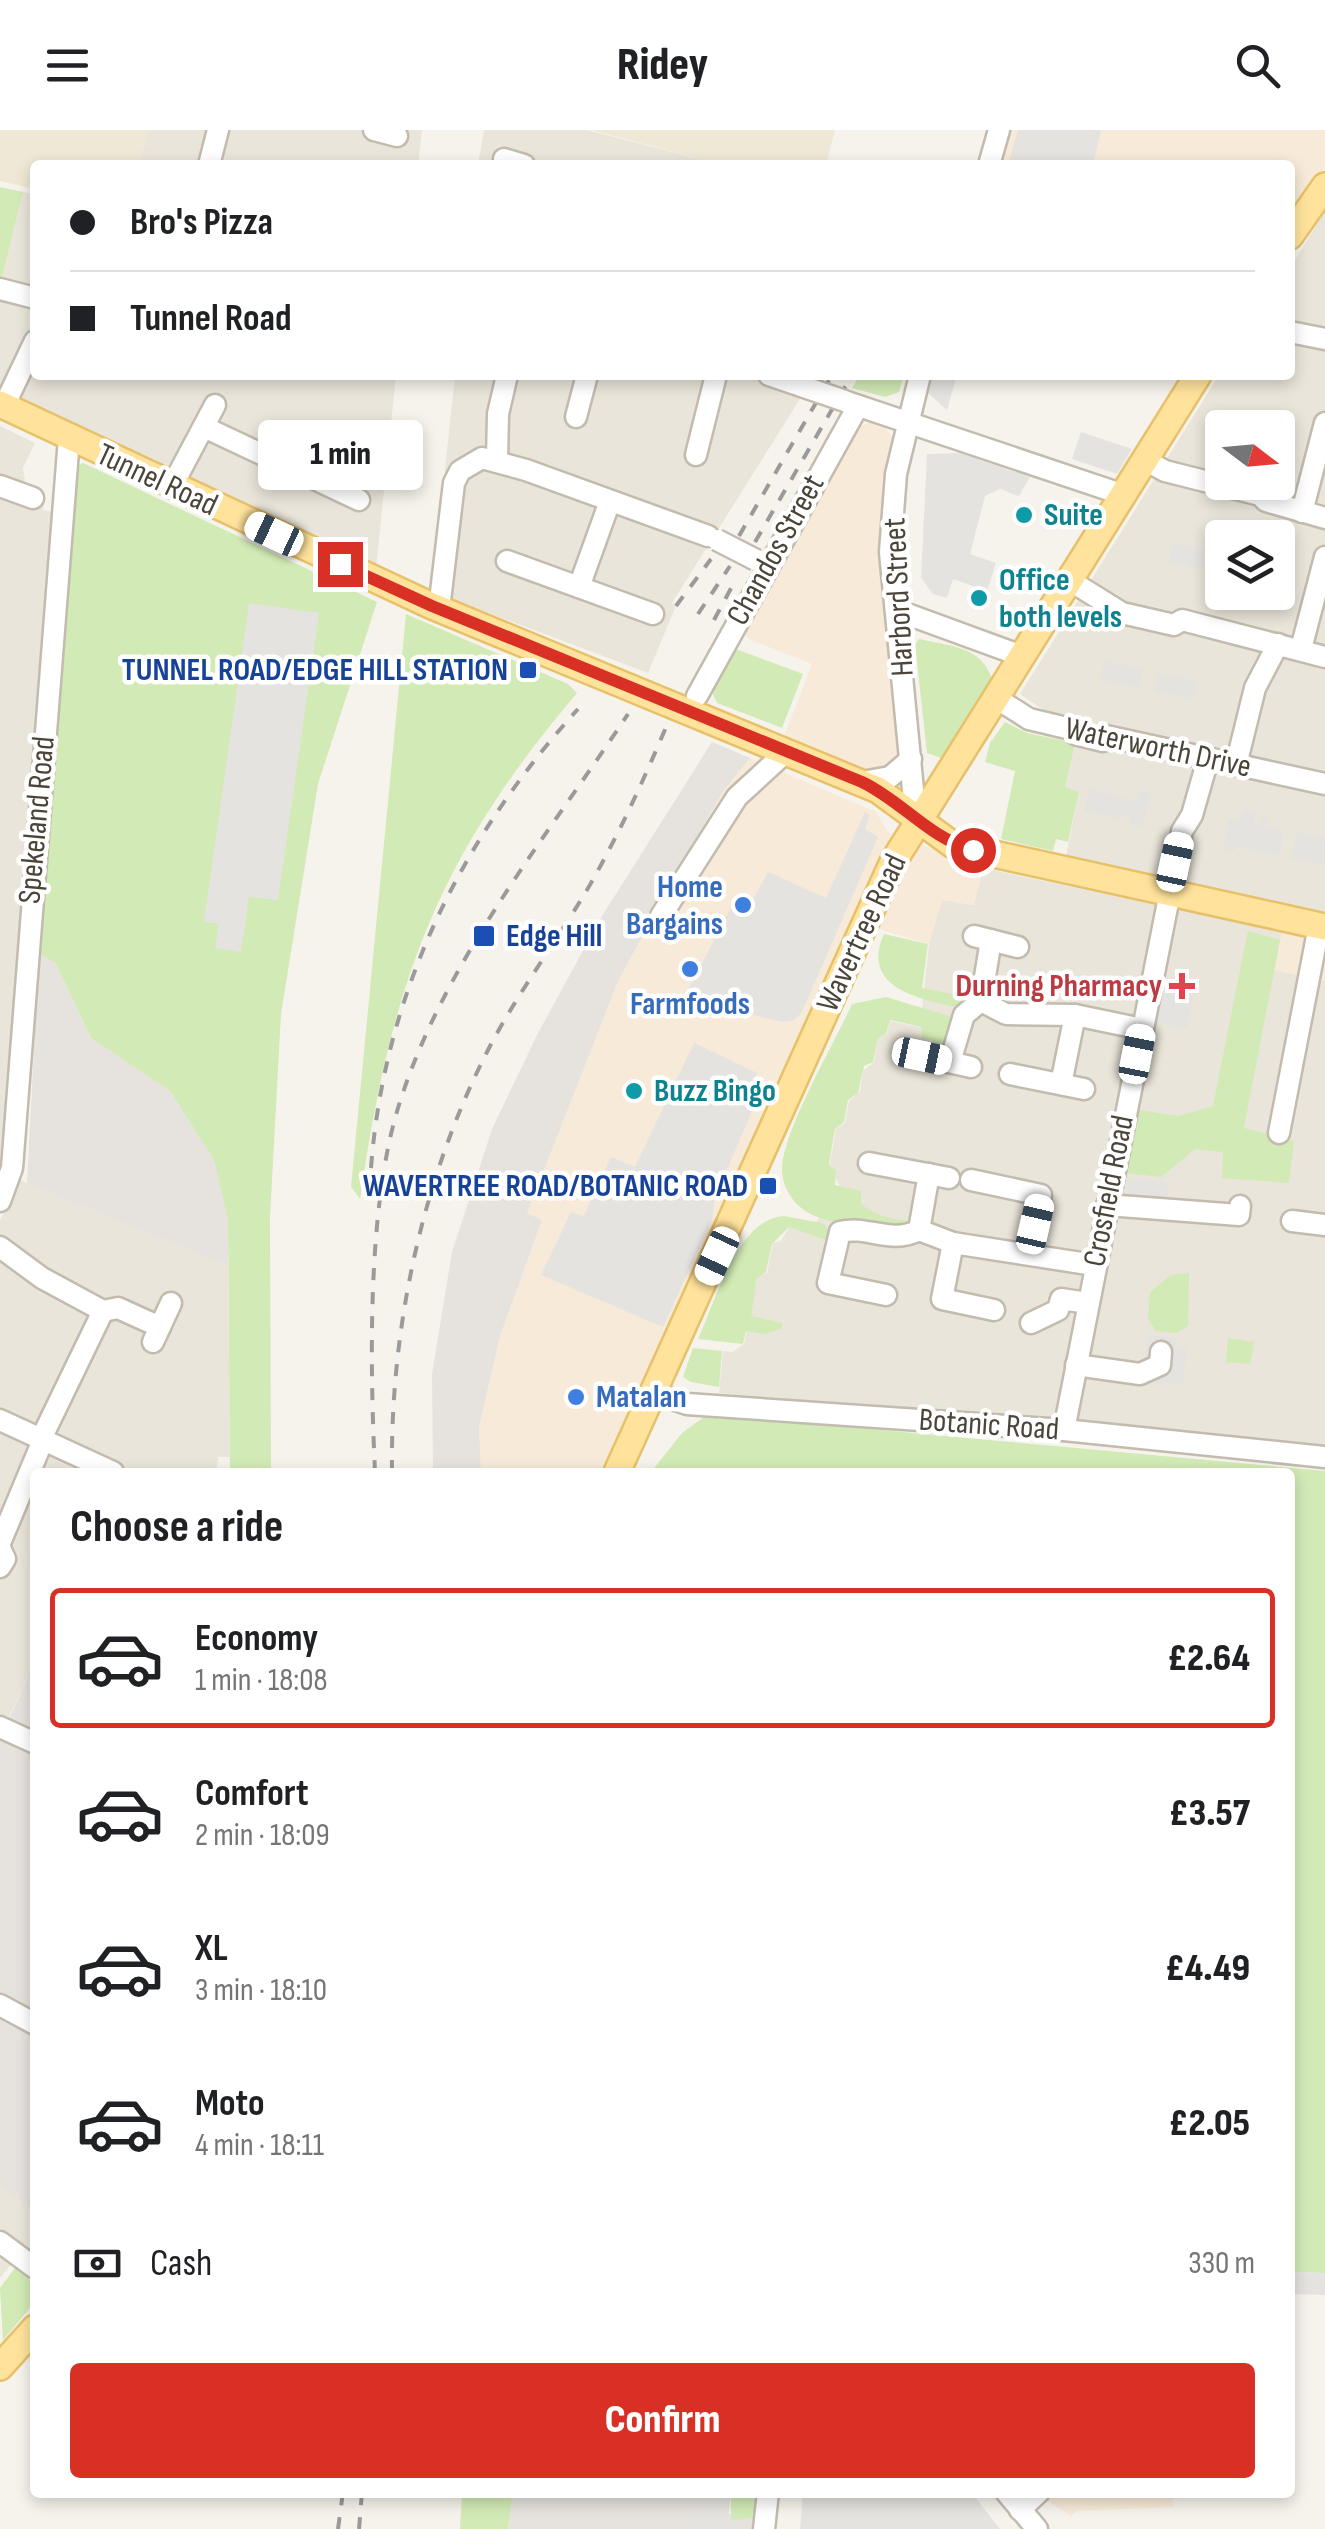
<!DOCTYPE html>
<meta charset="utf-8">
<style>
:root{--surface:#fff;--page:#f6f6f6;--text:#202124;--muted:#757577;--line:#e0e0e0;--accent:#d93025}
body{margin:0;font-family:"Sofia Sans Condensed",sans-serif;background:var(--page);color:var(--text);height:100vh;display:flex;flex-direction:column;font-size:38px;white-space:nowrap}
*{box-sizing:border-box;margin:0}
p{font-size:32px;color:var(--muted)}
.icon{flex:none;width:55px;height:55px;fill:none;stroke:currentColor;stroke-width:2;stroke-linecap:round;stroke-linejoin:round}
.map{position:relative;flex:1;overflow:hidden}
.side{position:absolute;left:30px;top:1338px;width:1265px;height:1030px;display:flex;flex-direction:column;background:var(--surface);border-radius:10px;box-shadow:0 5px 15px #0003}
.side>*{flex:none}
.hud{position:absolute;left:30px;top:30px;width:1265px;height:220px;border-radius:10px;box-shadow:0 5px 15px #0003;display:grid;align-content:center;height:220px;padding:0 40px;background:var(--surface)}
.needle{width:65px;rotate:106deg}
.tools{position:absolute;left:1205px;top:280px;display:grid;gap:20px}
.tools a{display:grid;place-items:center;width:90px;height:90px;border-radius:10px;background:var(--surface);box-shadow:0 5px 15px #0003;font-size:50px}
.end{position:absolute;width:45px;height:45px;margin:-22px;border:12px solid #d93025;background:#fff;box-shadow:0 0 0 5px #fff}
.from{border-radius:50%}
.bubble{position:absolute;height:70px;border-radius:10px;background:var(--surface);box-shadow:0 5px 15px #0003;font-size:32px;font-weight:800;line-height:70px;text-align:center}
.car{position:absolute;width:30px;height:60px;margin:-30px -15px;border-radius:12px;box-shadow:0 0 8px 2px #0007;background:linear-gradient(#fff 24%,#345 0 40%,#fff 0 76%,#345 0 86%,#fff 0)}
.hud b{display:flex;align-items:center;gap:35px;height:95px;font-size:38px}
.hud b+b{border-top:2px solid var(--line)}
.hud i{width:25px;height:25px;background:var(--text)}
ul{padding:0;list-style:none}
li{display:flex;align-items:center;gap:30px;height:140px;margin:0 20px 15px;padding:0 20px;border:5px solid transparent;border-radius:10px}
li div{flex:1}
li b{display:block;font-size:38px}
li em{font-style:normal;font-weight:800}
li.on{border-color:var(--accent)}
li>.icon{width:90px;height:90px;stroke-width:1.5}
h2{padding:0 40px;font-size:45px;line-height:120px}
.pay{display:flex;align-items:center;gap:25px;height:110px;padding:0 40px;font-size:38px}
.pay p{margin-inline-start:auto}
.action{display:flex;gap:20px;margin-top:auto;padding:20px 40px}
.action a{flex:1;height:115px;border-radius:10px;background:var(--accent);color:#fff;font-size:40px;font-weight:800;line-height:115px;text-align:center}
header{display:flex;justify-content:space-between;align-items:center;height:130px;padding:0 40px;background:var(--surface);font-size:45px;font-weight:800}
.map>svg:first-child{display:block}
</style>
<header><svg class="icon" aria-label="menu" viewBox="0 0 24 24"><path d="M4 6h16M4 12h16M4 18h16"/></svg>Ridey<svg class="icon" aria-label="search" viewBox="0 0 24 24"><circle cx="10" cy="10" r="6"/><path d="M15 15l6 6"/></svg></header>
<div class="map">
<svg width="1325" height="2399" viewBox="0 0 1325 2399">
<rect width="100%" height="100%" fill="#f6f3ec"/>
<g fill="#eae5da" fill-rule="evenodd">
<polygon points="148,0 422,0 418,35 139,35"/>
<polygon points="484,0 587,0 723,35 478,35"/>
<polygon points="35,59 35,245 396,245 376,438 0,261 0,153 23,62 32,64"/>
<path d="M1325 81V787L1065 731 1079 662 1065 658 1074 613 1051 585 1020 564 1219 245H1290V138ZM1222 298H1278V352H1222ZM1222 408H1278V462H1222Z"/>
<polygon points="455,245 815,245 672,473 676,476 648,543 449,468 463,357 444,348"/>
<polygon points="0,296 35,313 23,338 26,358 44,371 43,380 53,382 9,1024 0,1023"/>
<polygon points="983,738 1282,802 1275,840 1325,851 1325,1318 719,1263 723,1221 732,1222 744,1214 758,1145 767,1143 773,1113 781,1111 789,1097 809,1102 840,1058 830,1033 836,999 845,993 849,971 860,961 863,941 874,932 878,908 887,904 890,891 920,897 929,814 942,770 974,775"/>
<polygon points="20,1050 228,1136 230,1327 218,1327 217,1342 123,1342 111,1337 108,1342 35,1342 35,1532 6,1593 0,1591 0,1091"/>
<polygon points="0,2055 35,2082 35,2130 22,2121 0,2148"/>
</g>
<g fill="#f7ead8">
<polygon points="1002,0 1325,0 1325,38 1290,89 1290,35 992,35"/>
<polygon points="870,292 882,295 893,307 883,458 889,526 906,613 889,640 865,642 783,609 812,534 749,509 744,502 852,300"/>
<polygon points="750,628 876,682 888,702 983,738 974,775 942,770 929,814 852,791 728,1064 724,1088 600,1342 481,1342 479,1297 500,1206 542,1090 527,1083 619,849 722,663"/>
<polygon points="1282,802 1325,812 1325,851 1275,840"/>
<polygon points="1036,2363 1173,2363 1173,2377 1076,2381 1071,2386"/>
</g>
<g fill="#e6e2dd">
<polygon points="712,612 750,628 722,663 619,849 527,1083 542,1090 500,1206 479,1297 481,1342 433,1342 432,1244 452,1122 492,999 538,903 602,786"/>
<polygon points="39,823 56,834 91,908 170,961 214,1030 228,1089 228,1136 27,1053"/>
<polygon points="35,1532 35,2082 0,2055 0,1608"/>
<polygon points="513,2363 731,2363 728,2384 758,2383 756,2399 508,2399"/>
</g>
<g fill="#efe8d6">
<polygon points="0,0 148,0 139,35 35,35 30,58 0,51"/>
<polygon points="591,0 835,0 826,35 723,35"/>
</g>
<g fill="#d2eab5">
<polygon points="0,57 23,62 1,151 0,150"/>
<polygon points="860,245 904,245 899,262 885,267 852,258"/>
<polygon points="83,333 377,472 318,654 281,884 270,1087 271,1342 230,1342 228,1090 214,1030 170,961 91,908 56,834 39,823 73,338"/>
<path d="M406 484 568 554 577 563C436 729 391 855 360 1069L351 1057Z"/>
<path d="M919 509C949 516 982 516 992 549L941 628 927 623 915 514Z"/>
<polygon points="733,518 803,544 782,598 717,573 711,560"/>
<polygon points="1005,592 1027,603 1075,613 1065,657 1079,662 1068,712 1056,709 1053,721 1001,709 1015,641 985,632 990,613"/>
<polygon points="1248,801 1280,810 1244,998 1294,1011 1289,1053 1222,1048 1223,1022 1195,1019 1161,1047 1126,1043 1139,980 1179,986 1213,976"/>
<path d="M884 804 928 814 922 858 972 868 956 877C918 869 860 857 884 804Z"/>
<path d="M886 867 949 886 952 890 943 922 933 923V910L921 909 922 897 890 890 886 904 878 908 873 932 864 936 858 963 848 970 844 992 835 999 829 1034 836 1041 835 1055 861 1061V1073C869 1084 901 1093 910 1089L896 1098C869 1093 829 1096 807 1082 792 1073 781 1055 782 1037 785 997 834 914 852 874Z"/>
<path d="M784 1086 822 1093 830 1101 826 1110 789 1097 772 1114 766 1142 757 1148 751 1186 783 1193 781 1199 764 1204 746 1201 743 1214 698 1209C716 1170 737 1089 784 1086Z"/>
<polygon points="1189,1143 1188,1196 1176,1203 1156,1201 1148,1189 1150,1162 1171,1145"/>
<polygon points="1228,1208 1254,1212 1250,1234 1226,1232"/>
<polygon points="693,1218 722,1221 719,1257 691,1252 683,1247"/>
<polygon points="708,1284 1325,1341 1325,2143 1290,2142 1290,1342 651,1342 682,1303"/>
<polygon points="15,2138 35,2154 35,2172 3,2210 0,2158"/>
<polygon points="462,2363 513,2363 508,2399 460,2399"/>
<polygon points="731,2363 760,2363 755,2388 731,2390"/>
</g>
<g fill="#e5e3e0">
<polygon points="1018,0 1101,0 1093,35 1008,35"/>
<polygon points="933,245 957,245 947,280 928,263"/>
<polygon points="1081,302 1132,319 1117,344 1072,329"/>
<polygon points="960,323 1030,347 1019,366 1000,359 985,366 970,424 996,433 987,461 953,449 947,468 933,464 921,448 927,324"/>
<polygon points="1173,413 1212,422 1208,440 1169,432"/>
<polygon points="249,473 319,483 278,770 249,767 241,822 215,818 219,794 204,792"/>
<polygon points="1104,531 1143,539 1139,558 1100,550"/>
<polygon points="1158,543 1197,551 1194,569 1154,561"/>
<polygon points="1089,658 1134,671 1141,661 1152,664 1142,697 1129,694 1130,687 1123,685 1122,690 1084,681"/>
<polygon points="1243,680 1255,682 1254,694 1260,695 1262,686 1268,687 1266,697 1284,700 1279,725 1236,717 1235,722 1223,719 1229,689 1241,691"/>
<polygon points="865,682 870,685 865,699 878,707 802,882 794,890 783,892 720,877 688,860 731,778 745,784 768,742 826,768"/>
<polygon points="1297,702 1325,708 1325,735 1291,728"/>
<polygon points="1162,860 1194,866 1187,898 1155,892"/>
<polygon points="694,913 757,943 753,952 763,956 715,1067 712,1089 663,1197 541,1145 571,1082 584,1086 611,1027 635,1037"/>
<polygon points="1128,1048 1167,1052 1169,1073 1126,1070"/>
<polygon points="1147,1205 1176,1208 1176,1217 1187,1218 1183,1255 1143,1252"/>
<polygon points="1290,2142 1325,2143 1325,2165 1290,2164"/>
<polygon points="702,2363 731,2363 727,2399 696,2399"/>
<polygon points="803,2363 972,2363 1000,2399 800,2399"/>
</g>
<g fill="none" stroke-linecap="round" stroke-linejoin="round">
<defs>
<g id="minor">
<polyline points="374,0 397,6"/>
<polyline points="504,29 524,35"/>
<polyline points="209,35 218,0"/>
<polyline points="989,35 999,0"/>
<polyline points="0,159 35,168"/>
<polyline points="1290,202 1325,209"/>
<polyline points="769,245 807,258"/>
<polyline points="847,272 1121,364"/>
<polyline points="4,276 35,211"/>
<polyline points="576,287 587,245"/>
<polyline points="204,297 359,370"/>
<polyline points="696,325 716,245"/>
<polyline points="1143,329 1165,341 1260,365 1266,371 1325,388"/>
<polyline points="497,330 498,284 507,245"/>
<polyline points="0,356 33,368"/>
<polyline points="171,358 215,275"/>
<polyline points="1302,382 1325,293"/>
<polyline points="507,431 653,484"/>
<polyline points="1069,450 1122,483 1174,495 1182,490 1325,527"/>
<polyline points="579,457 610,371"/>
<polyline points="439,479 454,353 460,341 482,328 526,340 708,406"/>
<polyline points="896,480 1022,526"/>
<polyline points="1301,519 1325,427"/>
<polyline points="697,566 858,276"/>
<polyline points="996,568 1029,589 1071,599 1075,604 1103,611 1106,606 1325,654"/>
<polyline points="1236,635 1255,558 1278,514"/>
<polyline points="862,652 890,647 911,629"/>
<polyline points="916,691 890,422 896,344 920,245"/>
<polyline points="661,786 737,667 787,621"/>
<polyline points="974,806 1018,817"/>
<polyline points="981,871 991,810"/>
<polyline points="922,926 971,937"/>
<polyline points="950,932 964,885 981,871 1006,884 1075,885 1142,899"/>
<polyline points="1010,944 1084,959"/>
<polyline points="1061,954 1075,885"/>
<polyline points="1279,1003 1319,796"/>
<polyline points="869,1033 949,1048"/>
<polyline points="971,1050 1041,1065 1028,1122"/>
<polyline points="0,1071 12,1038 69,308"/>
<polyline points="1107,1075 1239,1085 1240,1076"/>
<polyline points="1292,1091 1325,1095"/>
<polyline points="919,1100 929,1044"/>
<polyline points="953,1113 942,1169 994,1180"/>
<polyline points="0,1117 42,1148 103,1181 118,1178 160,1197"/>
<path d="M886 1165 828 1153 840 1102C868 1095 891 1115 919 1100L953 1113 1094 1135"/>
<polyline points="1031,1193 1058,1180 1061,1169 1088,1173"/>
<polyline points="153,1212 171,1173"/>
<polyline points="1076,1235 1140,1244 1160,1235 1161,1222"/>
<polyline points="654,1263 687,1274 1064,1300 1325,1327"/>
<polyline points="0,1290 113,1342"/>
<polyline points="1064,1300 1182,701 1192,685 1208,629"/>
<polyline points="41,1309 103,1181"/>
<polyline points="0,1413 43,1310"/>
<polyline points="0,1418 5,1429 0,1437"/>
<polyline points="0,1597 35,1613"/>
<polyline points="0,1875 35,1894"/>
<polyline points="0,2112 35,2138"/>
<polyline points="1006,2362 1037,2399"/>
<polyline points="1020,2380 1039,2362"/>
<polyline points="764,2399 768,2362"/>
</g>
<g id="major">
<polyline points="1290,106 1325,56"/>
<polyline points="0,274 432,476 878,660 953,715 1325,797"/>
<polyline points="617,1342 893,732 1198,245"/>
<polyline points="0,2237 35,2198"/>
</g>
</defs>
<use href="#minor" stroke="#c2bbae" stroke-width="25"/>
<use href="#major" stroke="#e6c16a" stroke-width="30"/>
<use href="#minor" stroke="#fff" stroke-width="20"/>
<use href="#major" stroke="#ffe39c" stroke-width="25"/>
<g stroke="#9a9a9a" stroke-width="4" stroke-dasharray="12 12" stroke-linecap="butt">
<polyline points="739,406 832,245"/>
<polyline points="755,412 852,245"/>
<polyline points="676,476 711,429"/>
<polyline points="698,484 730,436"/>
<polyline points="714,490 736,449"/>
<path d="M371 1038C384 863 462 707 578 579"/>
<path d="M375 1342C370 1236 367 1080 398 978 442 834 546 708 628 584"/>
<path d="M392 1342C390 1200 422 1049 487 922 517 863 558 810 591 753 620 702 644 649 667 595"/>
<polyline points="338,2399 343,2362"/>
<polyline points="359,2399 362,2362"/>
</g>
<defs>
<g id="minor-bridge">
<polyline points="807,258 845,271"/>
<polyline points="717,410 756,430"/>
</g>
</defs>
<use href="#minor-bridge" stroke="#c2bbae" stroke-width="25" stroke-linecap="butt"/>
<use href="#minor-bridge" stroke="#fff" stroke-width="20"/>
</g>
<g fill="none" stroke-linecap="round" stroke-linejoin="round">
<path stroke="#d93025" stroke-width="12" d="M340 434 432 476 862 652C902 671 929 708 973 720"/>
</g>
<g fill="#0f9aa8" stroke="#fff" stroke-width="4">
<circle cx="1024" cy="385" r="10"/>
<circle cx="979" cy="468" r="10"/>
<circle cx="634" cy="961" r="10"/>
</g>
<g fill="#1a4fb4" stroke="#fff" stroke-width="4">
<rect x="518" y="530" width="20" height="20" rx="5"/>
<rect x="472" y="794" width="24" height="24" rx="5"/>
<rect x="758" y="1046" width="20" height="20" rx="5"/>
</g>
<g fill="#3f7fe0" stroke="#fff" stroke-width="4">
<circle cx="743" cy="775" r="10"/>
<circle cx="690" cy="839" r="10"/>
<circle cx="576" cy="1267" r="10"/>
</g>
<path fill="#e0444e" stroke="#fff" stroke-width="4" d="M1177 841h10v10h10v10h-10v10h-10v-10h-10v-10h10z"/>
<g text-anchor="middle" dominant-baseline="central" stroke-width="9" stroke-linejoin="round" paint-order="stroke">
<g font-size="32" fill="#4b4439" stroke="#fff">
<text transform="translate(157 350) rotate(25)">Tunnel Road</text>
<text transform="translate(776 420) rotate(-61)">Chandos Street</text>
<text transform="translate(899 467) rotate(-93)">Harbord Street</text>
<text transform="translate(1158 618) rotate(12)">Waterworth Drive</text>
<text transform="translate(37 690) rotate(-85)">Spekeland Road</text>
<text transform="translate(862 803) rotate(-65)">Wavertree Road</text>
<text transform="translate(1109 1061) rotate(-79)">Crosfield Road</text>
<text transform="translate(989 1295) rotate(4)">Botanic Road</text>
</g>
<g font-size="32" font-weight="bold" fill="#0d838f" stroke="#fff" text-anchor="start">
<text x="1044" y="385">Suite</text>
<text x="999" y="450">Office<tspan x="999" dy="37">both levels</tspan></text>
<text x="654" y="961">Buzz Bingo</text>
</g>
<g font-size="32" font-weight="bold" fill="#164399" stroke="#fff" text-anchor="end">
<text x="508" y="540">TUNNEL ROAD/EDGE HILL STATION</text>
<text x="506" y="806" text-anchor="start">Edge Hill</text>
<text x="748" y="1056">WAVERTREE ROAD/BOTANIC ROAD</text>
</g>
<g font-size="32" font-weight="bold" fill="#366cbe" stroke="#fff" text-anchor="end">
<text x="723" y="757">Home<tspan x="723" dy="37">Bargains</tspan></text>
<text x="690" y="874" text-anchor="middle">Farmfoods</text>
<text x="596" y="1267" text-anchor="start">Matalan</text>
</g>
<g font-size="32" font-weight="bold" fill="#be3a42" stroke="#fff" text-anchor="end">
<text x="1162" y="856">Durning Pharmacy</text>
</g>
</g>
</svg>
<div class="tools">
<a><svg class="needle" viewBox="-14 -14 28 28"><path d="M0-13l5 13h-10z" fill="#e53935"/><path d="M0 13l5-13h-10z" fill="#757577"/></svg></a>
<a><svg class="icon" aria-label="layers" viewBox="0 0 24 24"><path d="M12 4l9 5-9 5-9-5zM3 14l9 5 9-5"/></svg></a>
</div>
<i class="end from" style="left:973px;top:720px"></i>
<i class="end" style="left:340px;top:434px"></i>
<div class="bubble" style="left:258px;top:290px;width:165px">1 min</div>
<i class="car" style="left:274px;top:404px;rotate:295deg"></i>
<i class="car" style="left:1175px;top:732px;rotate:12deg"></i>
<i class="car" style="left:1137px;top:924px;rotate:11deg"></i>
<i class="car" style="left:922px;top:926px;rotate:102deg"></i>
<i class="car" style="left:1035px;top:1094px;rotate:13deg"></i>
<i class="car" style="left:717px;top:1126px;rotate:205deg"></i>
<div class="hud">
<b><i class="from"></i>Bro's Pizza</b>
<b><i></i>Tunnel Road</b>
</div>
<section class="side">
<h2>Choose a ride</h2>
<ul>
<li class="on"><svg class="icon" aria-label="car" viewBox="0 0 24 24"><path d="M5 17H2v-5l4-1 3-4h7l3 4 3 1v5h-3M9 17h6M6 11h13"/><circle cx="7" cy="17" r="2"/><circle cx="17" cy="17" r="2"/></svg><div><b>Economy</b><p>1 min · 18:08</p></div><em>£2.64</em></li>
<li><svg class="icon" aria-label="car" viewBox="0 0 24 24"><path d="M5 17H2v-5l4-1 3-4h7l3 4 3 1v5h-3M9 17h6M6 11h13"/><circle cx="7" cy="17" r="2"/><circle cx="17" cy="17" r="2"/></svg><div><b>Comfort</b><p>2 min · 18:09</p></div><em>£3.57</em></li>
<li><svg class="icon" aria-label="car" viewBox="0 0 24 24"><path d="M5 17H2v-5l4-1 3-4h7l3 4 3 1v5h-3M9 17h6M6 11h13"/><circle cx="7" cy="17" r="2"/><circle cx="17" cy="17" r="2"/></svg><div><b>XL</b><p>3 min · 18:10</p></div><em>£4.49</em></li>
<li><svg class="icon" aria-label="car" viewBox="0 0 24 24"><path d="M5 17H2v-5l4-1 3-4h7l3 4 3 1v5h-3M9 17h6M6 11h13"/><circle cx="7" cy="17" r="2"/><circle cx="17" cy="17" r="2"/></svg><div><b>Moto</b><p>4 min · 18:11</p></div><em>£2.05</em></li>
</ul>
<div class="pay"><svg class="icon" aria-label="cash" viewBox="0 0 24 24"><path d="M3 7h18v10H3z"/><circle cx="12" cy="12" r="2"/></svg>Cash<p>330 m</p></div>
<div class="action"><a>Confirm</a></div>
</section>
</div>
